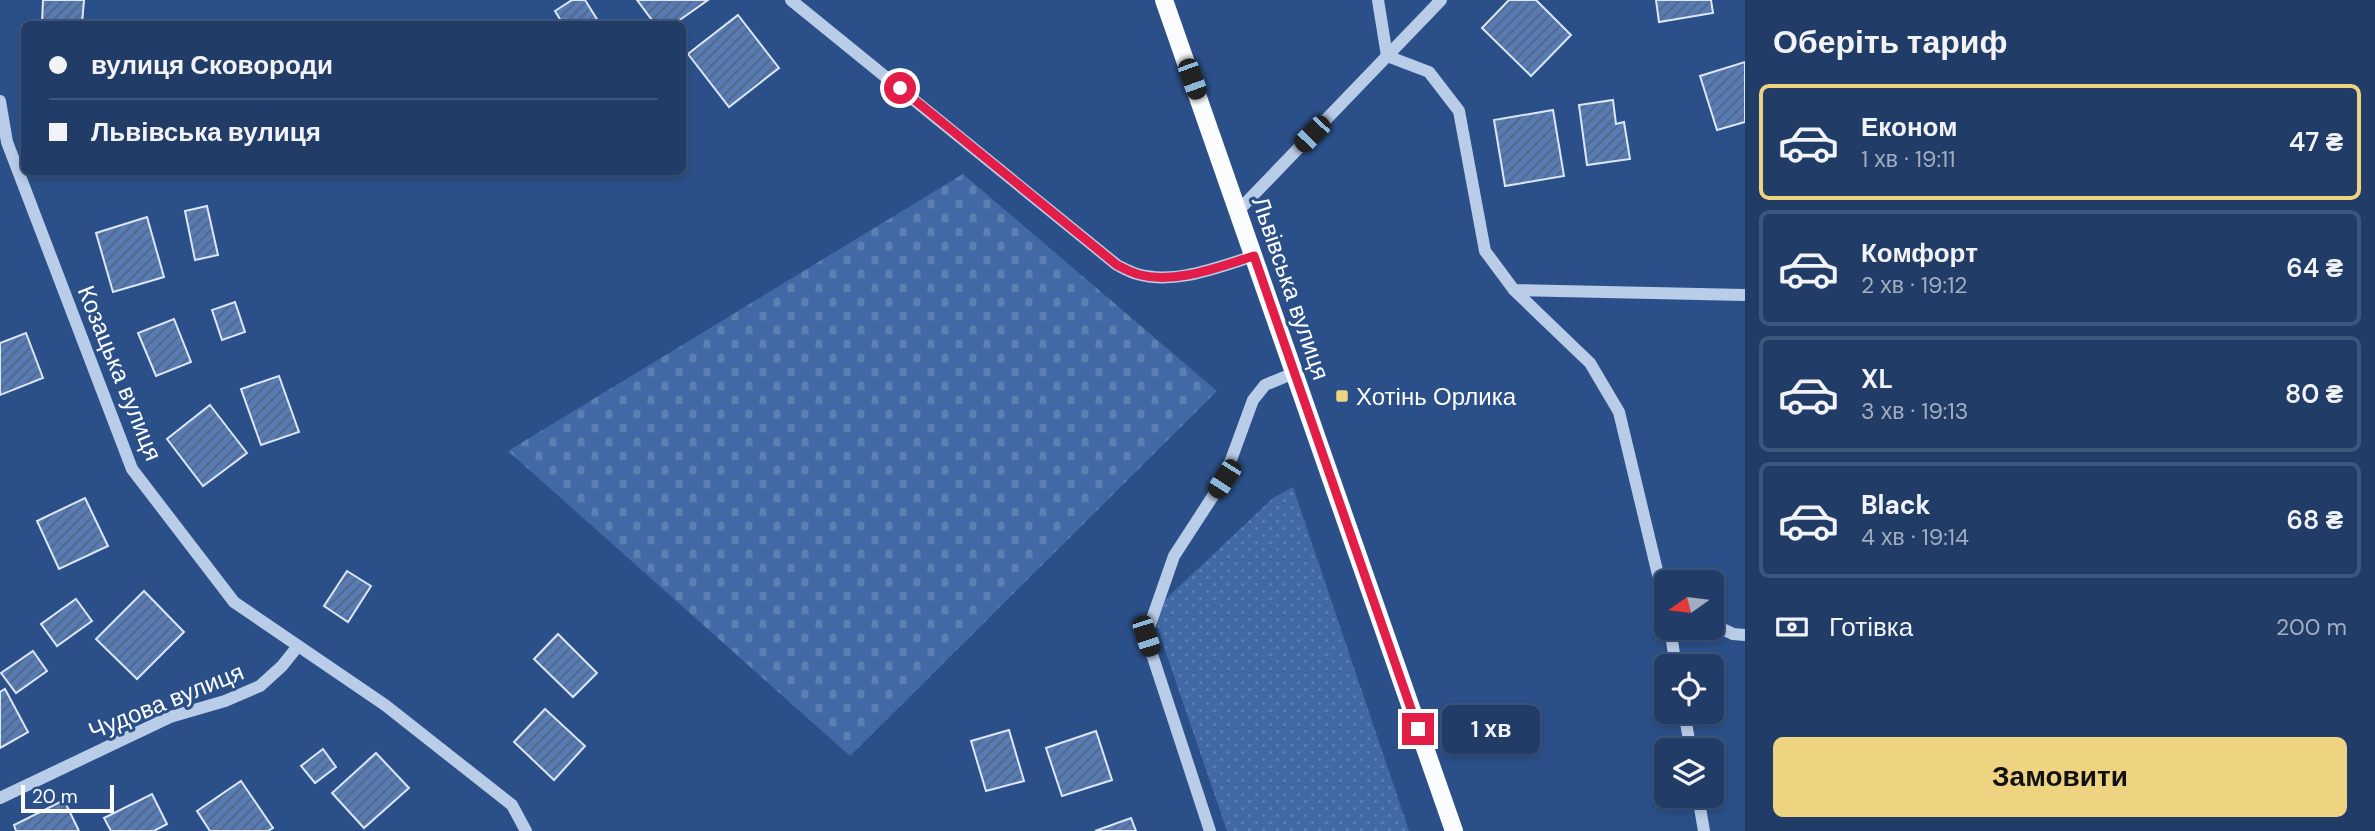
<!DOCTYPE html>
<html lang="uk">
<meta charset="utf-8">
<style>
:root{--surface:#203c67;--page:#28436d;--text:#f1f3f6;--muted:#a2adc0;--line:#3d567b;--accent:#eed481}
body{margin:0;font-family:"DM Sans",sans-serif;background:var(--page);color:var(--text);height:100vh;display:flex;flex-direction:column;font-size:26px;white-space:nowrap}
*{box-sizing:border-box;margin:0}
p{font-size:23px;color:var(--muted)}
.icon{flex:none;width:38px;height:38px;fill:none;stroke:currentColor;stroke-width:2;stroke-linecap:round;stroke-linejoin:round}
.map{position:relative;flex:1;overflow:hidden}
.sheet{display:flex;flex-direction:column;background:var(--surface);width:630px}
.sheet>*{flex:none}
.banner{position:absolute;left:21px;top:21px;width:665px;height:154px;border-radius:10px;box-shadow:0 4px 10px #0003,0 0 0 2px var(--line);display:grid;align-content:center;height:154px;padding:0 28px;background:var(--surface)}
.needle{width:46px;rotate:256deg}
.controls{position:absolute;left:1654px;top:570px;display:grid;gap:14px}
.controls a{display:grid;place-items:center;width:70px;height:70px;border-radius:10px;background:var(--surface);box-shadow:0 4px 10px #0003,0 0 0 2px var(--line);font-size:35px}
.scale{position:absolute;left:21px;bottom:18px;width:93px;box-sizing:border-box;padding-left:7px;border:4px solid #fff;border-top:0;font-size:19px;line-height:24px;white-space:nowrap;color:#fff;-webkit-text-stroke:5px #2b5089;paint-order:stroke}
.end{position:absolute;width:32px;height:32px;margin:-16px;border:9px solid #e11d48;background:#fff;box-shadow:0 0 0 4px #fff}
.from{border-radius:50%}
.bubble{position:absolute;height:49px;border-radius:10px;background:var(--surface);box-shadow:0 4px 10px #0003,0 0 0 2px var(--line);font-size:23px;font-weight:600;line-height:49px;text-align:center}
.car{position:absolute;width:21px;height:42px;margin:-21px -10px;border-radius:9px;box-shadow:0 0 5px 2px #0007;background:linear-gradient(#222 24%,#8ab4d8 0 40%,#222 0 76%,#8ab4d8 0 86%,#222 0)}
.banner b{display:flex;align-items:center;gap:24px;height:66px;font-size:26px}
.banner b+b{border-top:2px solid var(--line)}
.banner i{width:18px;height:18px;background:var(--text)}
ul{padding:0;list-style:none}
li{display:flex;align-items:center;gap:21px;height:116px;margin:0 14px 10px;padding:0 14px;border:4px solid var(--line);border-radius:10px}
li div{flex:1}
li b{display:block;font-size:26px}
li em{font-style:normal;font-weight:600}
li.current{border-color:var(--accent)}
li>.icon{width:63px;height:63px;stroke-width:1.5}
h2{padding:0 28px;font-size:32px;line-height:84px}
.pay{display:flex;align-items:center;gap:18px;height:77px;padding:0 28px;font-size:26px}
.pay p{margin-inline-start:auto}
.button{display:flex;gap:14px;margin-top:auto;padding:14px 28px}
.button a{flex:1;height:80px;border-radius:10px;background:var(--accent);color:#111;font-size:28px;font-weight:600;line-height:80px;text-align:center}
main{display:flex;flex:1;min-height:0}
.map>svg:first-child{display:block}
</style>
<main>
<div class="map">
<svg width="1745" height="831" viewBox="0 0 1745 831">
<defs>
<pattern id="grass-dots" width="8" height="8" patternUnits="userSpaceOnUse" patternTransform="scale(1.75)"><rect width="8" height="8" fill="#4069a5"/><path d="M2 2h.1M6 6h.1" fill="none" stroke="#5d80b2" stroke-width="1.8" stroke-linecap="round"/></pattern>
<pattern id="cemetery-stones" width="16" height="16" patternUnits="userSpaceOnUse" patternTransform="scale(1.75)"><rect width="16" height="16" fill="#4069a5"/><path d="M2 7V4a2 2 0 0 1 4 0v3zM10 15v-3a2 2 0 0 1 4 0v3z" fill="#5d80b2"/></pattern>
<pattern id="building-hatch" width="6" height="6" patternUnits="userSpaceOnUse" patternTransform="scale(1.75)"><rect width="6" height="6" fill="#577bb2"/><path d="M-1 1l2-2M0 6l6-6M5 7l2-2" fill="none" stroke="#526684"/></pattern>
</defs>
<rect width="100%" height="100%" fill="#2b5089"/>
<polygon fill="url(#grass-dots)" points="1293,487 1409,831 1227,831 1152,612 1273,498"/>
<polygon fill="url(#cemetery-stones)" points="963,174 1217,391 850,756 508,451"/>
<g fill="url(#building-hatch)" stroke="#dce7f7" stroke-width="2">
<polygon points="43,0 84,0 82,24 42,24"/>
<polygon points="572,0 585,0 600,24 563,24 555,11"/>
<polygon points="637,0 708,0 674,24 655,24"/>
<polygon points="1509,0 1536,0 1571,35 1531,76 1482,28"/>
<polygon points="1656,0 1711,0 1713,13 1659,22"/>
<polygon points="738,15 779,68 729,107 688,54"/>
<polygon points="1745,62 1745,122 1717,130 1700,76"/>
<polygon points="1613,100 1616,124 1624,122 1630,159 1587,165 1579,105"/>
<polygon points="1553,110 1564,176 1505,186 1494,120"/>
<polygon points="207,206 218,255 195,260 185,211"/>
<polygon points="147,217 164,277 113,292 96,233"/>
<polygon points="235,302 245,332 222,340 212,310"/>
<polygon points="174,319 191,362 156,376 138,333"/>
<polygon points="26,333 43,378 0,395 0,343"/>
<polygon points="279,376 299,432 261,445 241,389"/>
<polygon points="210,405 247,453 203,486 167,439"/>
<polygon points="85,498 108,546 59,569 37,521"/>
<polygon points="347,571 371,586 348,622 324,606"/>
<polygon points="144,591 184,632 137,679 96,639"/>
<polygon points="76,599 92,621 57,646 41,624"/>
<polygon points="558,634 597,673 573,697 534,659"/>
<polygon points="33,651 47,671 16,693 1,673"/>
<polygon points="5,689 28,732 0,748 0,692"/>
<polygon points="545,709 585,746 554,780 514,742"/>
<polygon points="1009,730 1024,781 986,791 971,741"/>
<polygon points="1096,731 1112,780 1062,796 1046,748"/>
<polygon points="323,749 336,767 315,783 301,766"/>
<polygon points="376,753 409,788 364,828 332,793"/>
<polygon points="241,781 273,828 268,831 210,831 197,811"/>
<polygon points="152,794 167,824 154,831 111,831 104,818"/>
<polygon points="64,800 79,831 16,831 14,825"/>
<polygon points="1131,818 1136,831 1095,831"/>
</g>
<g fill="none" stroke-linecap="round" stroke-linejoin="round">
<g stroke="#b9cce8" stroke-width="12">
<path d="M791 0 1117 265C1123 268 1130 272 1137 274 1175 285 1218 267 1254 256"/>
<polyline points="1378,0 1387,56 1429,72 1459,111 1485,251 1514,290 1745,295"/>
<polyline points="0,101 7,142 132,469 234,602 385,705 512,805 526,831"/>
<polyline points="1238,211 1441,0"/>
<polyline points="1514,290 1590,363 1619,412 1666,608"/>
<polyline points="1712,624 1733,634 1745,635"/>
<polyline points="1670,628 1676,667"/>
<polyline points="1684,712 1691,751"/>
<polyline points="1698,796 1704,831"/>
<polyline points="0,798 170,717 225,701 260,686 282,666 298,646"/>
<polyline points="1210,831 1146,636 1174,556 1224,479 1253,400 1265,385 1294,373"/>
</g>
<polyline stroke="#fafcfe" stroke-width="18" points="1164,0 1454,831"/>
</g>
<g fill="none" stroke-linecap="round" stroke-linejoin="round">
<path stroke="#e11d48" stroke-width="9" d="M900 88 1117 265C1123 268 1130 272 1137 274 1175 285 1218 267 1254 256L1418 729"/>
</g>
<rect fill="#eed481" stroke="#2b5089" stroke-width="2.5" x="1335" y="389" width="14" height="14" rx="3.5"/>
<g text-anchor="middle" dominant-baseline="central" stroke-width="6" stroke-linejoin="round" paint-order="stroke">
<g font-size="24" fill="#fff" stroke="#2b5089">
<text transform="translate(1291 288) rotate(71)">Львівська вулиця</text>
<text transform="translate(120 373) rotate(68)">Козацька вулиця</text>
<text transform="translate(166 701) rotate(-22)">Чудова вулиця</text>
</g>
<g font-size="24" fill="#fff" stroke="#2b5089" text-anchor="start">
<text x="1356" y="396">Хотінь Орлика</text>
</g>
</g>
</svg>
<div class="controls">
<a><svg class="needle" viewBox="-14 -14 28 28"><path d="M0-13l5 13h-10z" fill="#e53935"/><path d="M0 13l5-13h-10z" fill="#a2adc0"/></svg></a>
<a><svg class="icon" aria-label="locate" viewBox="0 0 24 24"><circle cx="12" cy="12" r="6"/><path d="M12 2v4M12 18v4M2 12h4M18 12h4"/></svg></a>
<a><svg class="icon" aria-label="layers" viewBox="0 0 24 24"><path d="M12 4l9 5-9 5-9-5zM3 14l9 5 9-5"/></svg></a>
</div>
<div class="scale">20 m</div>
<i class="end from" style="left:900px;top:88px"></i>
<i class="end" style="left:1418px;top:729px"></i>
<div class="bubble" style="left:1442px;top:705px;width:98px">1 хв</div>
<i class="car" style="left:1192px;top:79px;rotate:160deg"></i>
<i class="car" style="left:1312px;top:134px;rotate:224deg"></i>
<i class="car" style="left:1224px;top:479px;rotate:213deg"></i>
<i class="car" style="left:1146px;top:636px;rotate:162deg"></i>
<div class="banner">
<b><i class="from"></i>вулиця Сковороди</b>
<b><i></i>Львівська вулиця</b>
</div>
</div>
<section class="sheet">
<h2>Оберіть тариф</h2>
<ul>
<li class="current"><svg class="icon" aria-label="car" viewBox="0 0 24 24"><path d="M5 17H2v-5l4-1 3-4h7l3 4 3 1v5h-3M9 17h6M6 11h13"/><circle cx="7" cy="17" r="2"/><circle cx="17" cy="17" r="2"/></svg><div><b>Економ</b><p>1 хв · 19:11</p></div><em>47 ₴</em></li>
<li><svg class="icon" aria-label="car" viewBox="0 0 24 24"><path d="M5 17H2v-5l4-1 3-4h7l3 4 3 1v5h-3M9 17h6M6 11h13"/><circle cx="7" cy="17" r="2"/><circle cx="17" cy="17" r="2"/></svg><div><b>Комфорт</b><p>2 хв · 19:12</p></div><em>64 ₴</em></li>
<li><svg class="icon" aria-label="car" viewBox="0 0 24 24"><path d="M5 17H2v-5l4-1 3-4h7l3 4 3 1v5h-3M9 17h6M6 11h13"/><circle cx="7" cy="17" r="2"/><circle cx="17" cy="17" r="2"/></svg><div><b>XL</b><p>3 хв · 19:13</p></div><em>80 ₴</em></li>
<li><svg class="icon" aria-label="car" viewBox="0 0 24 24"><path d="M5 17H2v-5l4-1 3-4h7l3 4 3 1v5h-3M9 17h6M6 11h13"/><circle cx="7" cy="17" r="2"/><circle cx="17" cy="17" r="2"/></svg><div><b>Black</b><p>4 хв · 19:14</p></div><em>68 ₴</em></li>
</ul>
<div class="pay"><svg class="icon" aria-label="cash" viewBox="0 0 24 24"><path d="M3 7h18v10H3z"/><circle cx="12" cy="12" r="2"/></svg>Готівка<p>200 m</p></div>
<div class="button"><a>Замовити</a></div>
</section>
</main>
